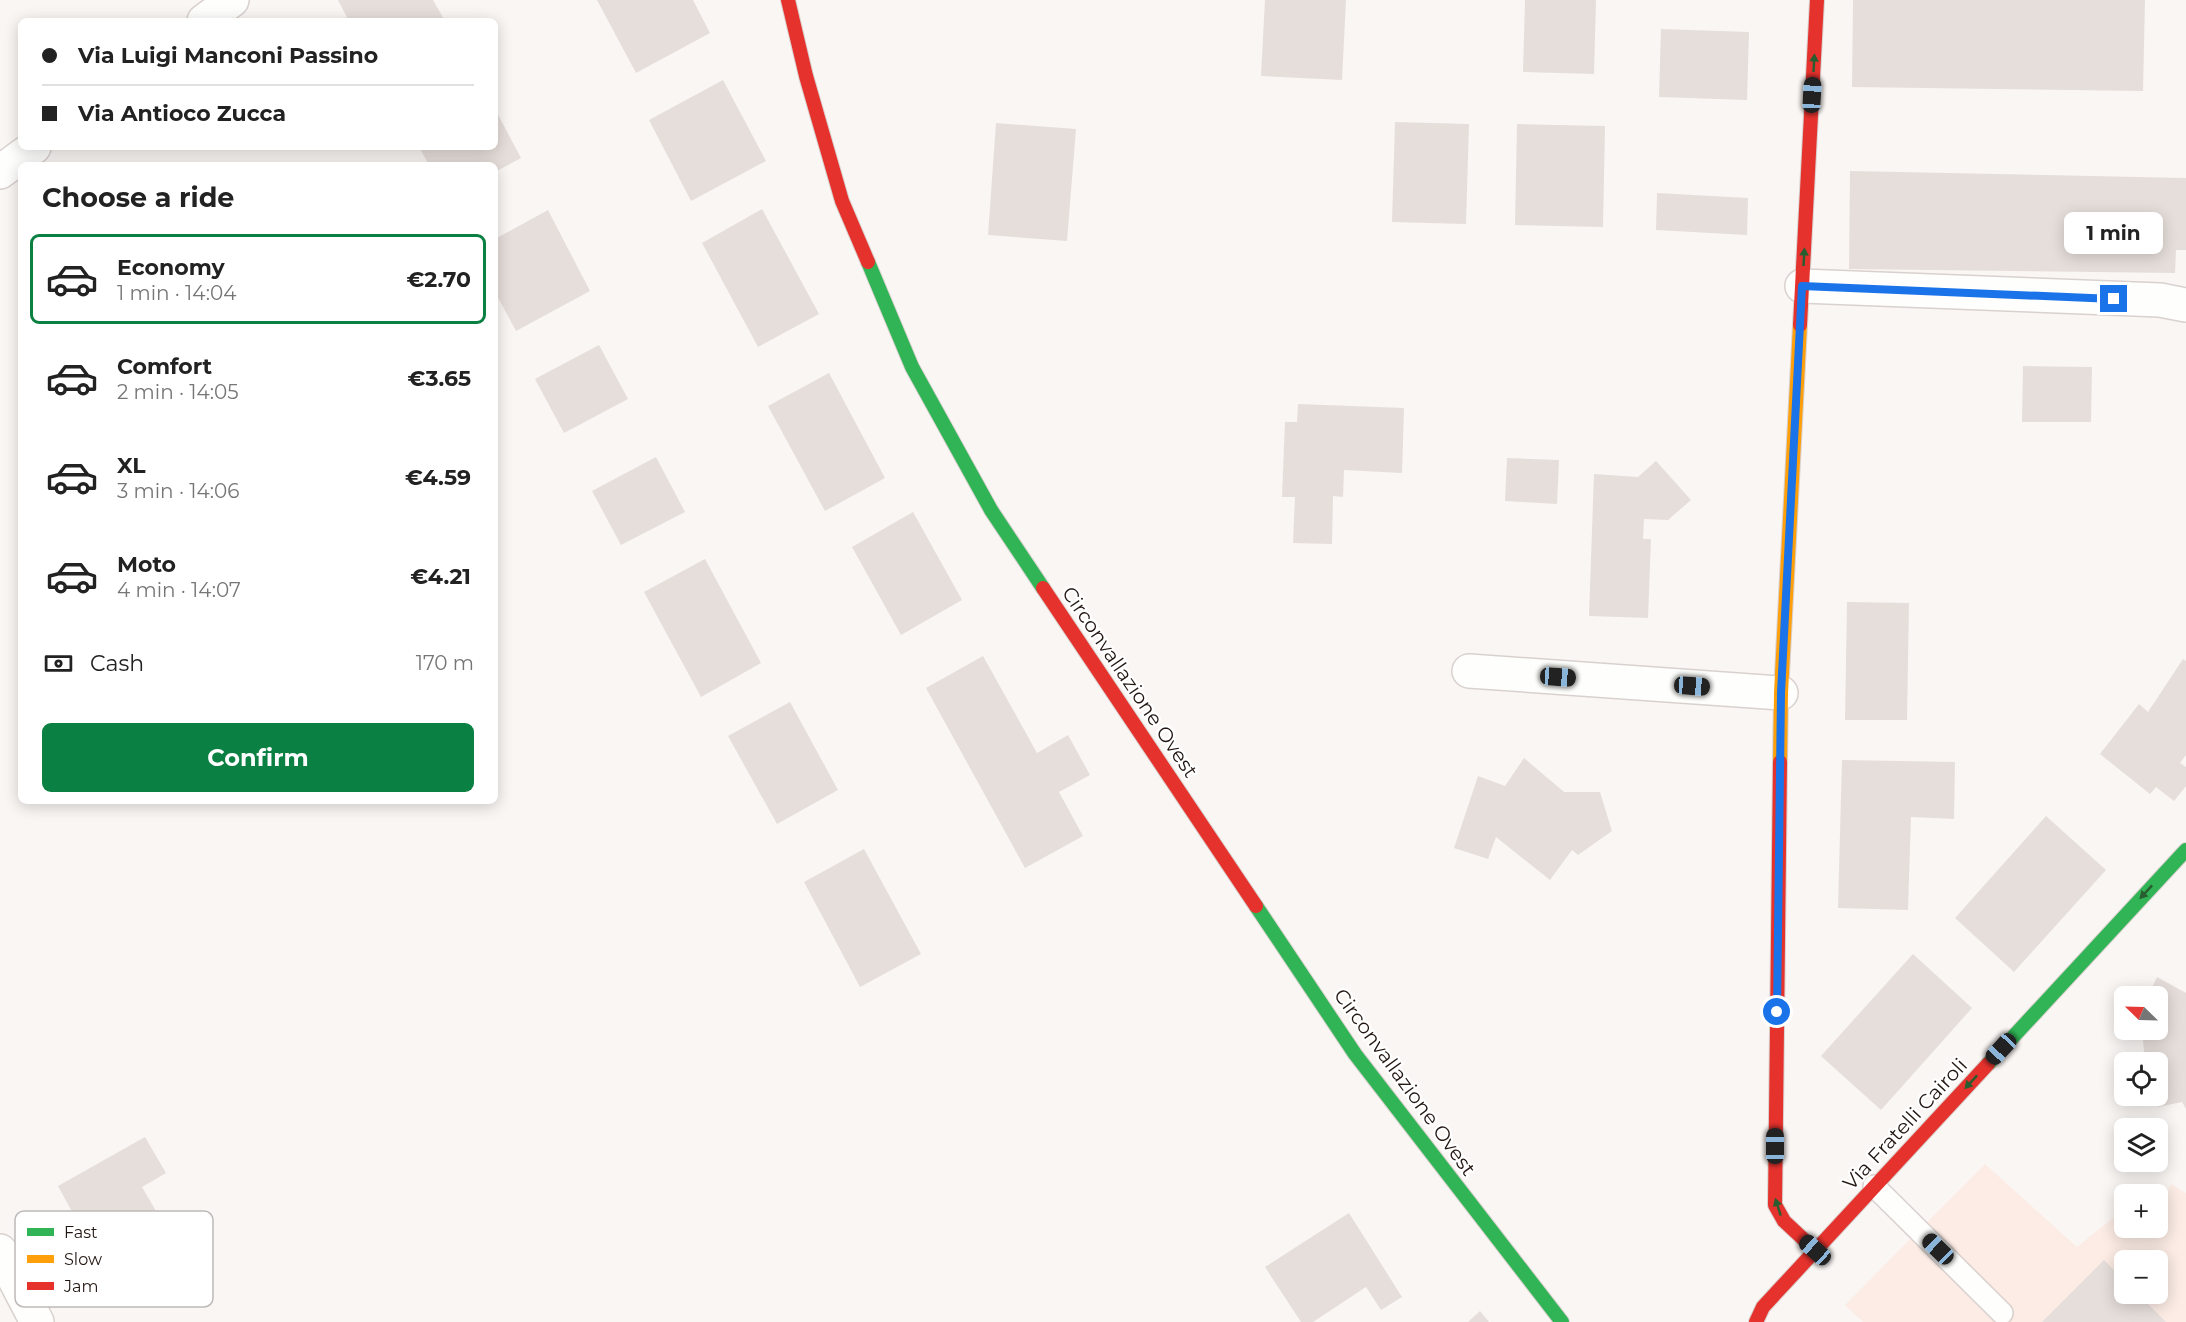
<!DOCTYPE html>
<meta charset="utf-8">
<style>
:root{--surface:#fff;--page:#f2f2f2;--text:#222;--muted:#767676;--line:#e0e0e0;--accent:#0b8043}
body{margin:0;font-family:Montserrat,sans-serif;background:var(--page);color:var(--text);height:100vh;display:flex;flex-direction:column;font-size:22px;white-space:nowrap}
*{box-sizing:border-box;margin:0}
p{font-size:20px;color:var(--muted)}
.icon{flex:none;width:33px;height:33px;fill:none;stroke:currentColor;stroke-width:2;stroke-linecap:round;stroke-linejoin:round}
.map{position:relative;flex:1;overflow:hidden}
.drawer{position:absolute;left:18px;top:162px;width:480px;height:642px;display:flex;flex-direction:column;background:var(--surface);border-radius:9px;box-shadow:0 3px 15px #0003}
.drawer>*{flex:none}
.banner{position:absolute;left:18px;top:18px;width:480px;height:132px;border-radius:9px;box-shadow:0 3px 15px #0003;display:grid;align-content:center;height:132px;padding:0 24px;background:var(--surface)}
.needle{width:39px;rotate:293deg}
.controls{position:absolute;left:2114px;top:986px;display:grid;gap:12px}
.controls a{display:grid;place-items:center;width:54px;height:54px;border-radius:9px;background:var(--surface);box-shadow:0 3px 15px #0003;font-size:30px}
.end{position:absolute;width:27px;height:27px;margin:-14px;border:8px solid #1a73e8;background:#fff;box-shadow:0 0 0 3px #fff}
.from{border-radius:50%}
.bubble{position:absolute;height:42px;border-radius:9px;background:var(--surface);box-shadow:0 3px 15px #0003;font-size:20px;font-weight:700;line-height:42px;text-align:center}
.car{position:absolute;width:18px;height:36px;margin:-18px -9px;border-radius:8px;box-shadow:0 0 4px 2px #0007;background:linear-gradient(#222 24%,#8ab4d8 0 40%,#222 0 76%,#8ab4d8 0 86%,#222 0)}
.banner b{display:flex;align-items:center;gap:21px;height:57px;font-size:22px}
.banner b+b{border-top:2px solid var(--line)}
.banner i{width:15px;height:15px;background:var(--text)}
ul{padding:0;list-style:none}
li{display:flex;align-items:center;gap:18px;height:90px;margin:0 12px 9px;padding:0 12px;border:3px solid transparent;border-radius:9px}
li div{flex:1}
li b{display:block;font-size:22px}
li em{font-style:normal;font-weight:700}
li.on{border-color:var(--accent)}
li>.icon{width:54px;height:54px;stroke-width:1.5}
h2{padding:0 24px;font-size:27px;line-height:72px}
.pay{display:flex;align-items:center;gap:15px;height:66px;padding:0 24px;font-size:22px}
.pay p{margin-inline-start:auto}
.cta{display:flex;gap:12px;margin-top:auto;padding:12px 24px}
.cta a{flex:1;height:69px;border-radius:9px;background:var(--accent);color:#fff;font-size:24px;font-weight:700;line-height:69px;text-align:center}
.map>svg:first-child{display:block}
</style>
<div class="map">
<svg width="2186" height="1322" viewBox="0 0 2186 1322">
<rect width="100%" height="100%" fill="#faf6f4"/>
<path fill="#fcece5" fill-rule="evenodd" d="M1985 1164 2077 1247 2124 1209V1227H2157V1194H2146L2168 1190 2171 1184 2186 1193V1322H1863L1845 1305ZM2124 1260H2157V1293H2124Z"/>
<g fill="#e6deda">
<polygon points="338,0 433,0 445,21 349,21"/>
<polygon points="597,0 693,0 710,33 636,73"/>
<polygon points="1265,0 1346,0 1342,80 1261,76"/>
<polygon points="1525,0 1596,0 1594,74 1523,72"/>
<polygon points="1853,0 2145,0 2143,91 1852,87"/>
<polygon points="1661,29 1749,32 1747,100 1659,97"/>
<polygon points="723,80 766,161 691,201 649,120"/>
<polygon points="495,109 521,158 495,172 495,165 429,165 419,147 495,147"/>
<polygon points="1395,122 1469,124 1466,224 1392,222"/>
<polygon points="996,123 1076,129 1067,241 988,235"/>
<polygon points="1517,124 1605,126 1603,227 1515,225"/>
<polygon points="1850,171 2186,178 2186,250 2176,250 2175,273 1849,269"/>
<polygon points="1657,193 1748,198 1747,235 1656,230"/>
<polygon points="762,209 819,314 758,347 702,243"/>
<polygon points="548,210 590,291 516,331 495,292 495,239"/>
<polygon points="599,345 628,399 564,433 535,379"/>
<polygon points="2023,366 2092,367 2091,422 2022,422"/>
<polygon points="829,373 885,478 825,511 768,406"/>
<polygon points="1298,404 1404,408 1402,473 1344,470 1343,497 1333,496 1332,544 1293,543 1295,497 1282,497 1285,422 1297,422"/>
<polygon points="656,457 685,512 621,545 592,491"/>
<polygon points="1507,458 1559,460 1557,504 1505,501"/>
<polygon points="1656,461 1691,500 1668,520 1644,519 1643,539 1651,539 1648,618 1589,616 1594,474 1638,477"/>
<polygon points="913,512 962,600 901,635 852,547"/>
<polygon points="705,559 761,663 701,697 644,592"/>
<polygon points="1847,602 1909,603 1907,720 1845,720"/>
<polygon points="983,656 1037,753 1068,735 1090,775 1059,792 1083,836 1025,868 926,688"/>
<polygon points="2183,659 2186,661 2186,755 2180,763 2186,767 2186,786 2174,801 2156,787 2150,794 2100,754 2139,704 2148,712"/>
<polygon points="790,702 838,790 777,824 728,736"/>
<polygon points="1524,758 1564,792 1600,792 1612,831 1578,855 1572,850 1550,880 1496,837 1488,859 1454,848 1478,776 1505,786"/>
<polygon points="1842,760 1955,762 1954,819 1911,817 1908,910 1838,908"/>
<polygon points="2046,816 2106,870 2014,972 1955,918"/>
<polygon points="864,849 921,954 860,987 804,882"/>
<polygon points="1913,954 1972,1008 1881,1110 1821,1056"/>
<polygon points="2157,977 2186,993 2186,1109 2182,1102 2158,1107 2155,1095 2157,1095 2157,1062 2145,1062 2142,1029 2157,1029 2157,996 2148,996"/>
<polygon points="145,1137 166,1173 142,1187 167,1230 130,1251 124,1242 105,1252 89,1223 81,1228 58,1186"/>
<polygon points="1349,1213 1402,1297 1381,1310 1366,1287 1313,1322 1301,1322 1265,1267"/>
<polygon points="2104,1260 2124,1280 2124,1293 2137,1293 2166,1322 2042,1322"/>
<polygon points="1480,1311 1489,1322 1468,1322"/>
</g>
<g fill="none" stroke-linecap="round" stroke-linejoin="round">
<defs>
<polyline id="lane" points="1874,1186 2002,1313"/>
<g id="street">
<polyline points="204,21 232,0"/>
<polyline points="0,172 34,147"/>
<polyline points="1802,286 2160,300 2186,305"/>
<polyline points="1469,671 1781,693"/>
<polyline points="0,1251 37,1322"/>
</g>
<g id="fast">
<polyline points="868,262 912,367 991,510 1043,588"/>
<polyline points="1256,906 1355,1054 1562,1322"/>
<polyline points="1988,1064 2186,850"/>
</g>
<polyline id="slow" points="1780,762 1781,693 1800,325"/>
<g id="jam">
<polyline points="788,0 806,76 842,201 868,262"/>
<polyline points="1800,325 1817,0"/>
<polyline points="1043,588 1256,906"/>
<polyline points="1780,762 1775,1205 1784,1221 1815,1250"/>
<polyline points="1756,1322 1763,1307 1988,1064"/>
</g>
</defs>
<use href="#lane" stroke="#d9d1ce" stroke-width="24"/>
<use href="#street" stroke="#d9d1ce" stroke-width="36"/>
<use href="#fast" stroke="#d9d1ce" stroke-width="16"/>
<use href="#slow" stroke="#d9d1ce" stroke-width="16"/>
<use href="#jam" stroke="#d9d1ce" stroke-width="16"/>
<use href="#lane" stroke="#fefefd" stroke-width="21"/>
<use href="#street" stroke="#fefefd" stroke-width="33"/>
<use href="#fast" stroke="#30b455" stroke-width="14"/>
<use href="#slow" stroke="#ff9f0a" stroke-width="14"/>
<use href="#jam" stroke="#e5322d" stroke-width="14"/>
</g>
<defs><path id="oneway-solid" d="M-6-.8H1V-3.2L6.5 0L1 3.2V.8H-6Z" transform="scale(1.5)"/></defs>
<g fill="#285d30">
<use href="#oneway-solid" transform="translate(1814 63) rotate(-87)"/>
<use href="#oneway-solid" transform="translate(1804 257) rotate(-87)"/>
<use href="#oneway-solid" transform="translate(2146 892) rotate(133)"/>
<use href="#oneway-solid" transform="translate(1971 1082) rotate(133)"/>
<use href="#oneway-solid" transform="translate(1778 1207) rotate(-108)"/>
</g>
<g fill="none" stroke-linecap="round" stroke-linejoin="round">
<polyline stroke="#1a73e8" stroke-width="8" points="1777,1012 1781,693 1802,286 2114,299"/>
</g>
<g text-anchor="middle" dominant-baseline="central" stroke-width="4.5" stroke-linejoin="round" paint-order="stroke">
<g font-size="20" fill="#221611" stroke="#fff">
<text transform="translate(1130 682) rotate(56)">Circonvallazione Ovest</text>
<text transform="translate(1405 1082) rotate(54)">Circonvallazione Ovest</text>
<text transform="translate(1905 1124) rotate(-47)">Via Fratelli Cairoli</text>
</g>
</g>
<rect x="15" y="1211" width="198" height="96" rx="9" fill="#fff" stroke="#bdb9b8" stroke-width="1.5"/>
<rect x="27" y="1228" width="27" height="8" fill="#30b455"/>
<rect x="27" y="1255" width="27" height="8" fill="#ff9f0a"/>
<rect x="27" y="1282" width="27" height="8" fill="#e5322d"/>
<g font-size="16" fill="#221611">
<text x="64" y="1238">Fast</text>
<text x="64" y="1265">Slow</text>
<text x="64" y="1292">Jam</text>
</g>
</svg>
<div class="controls">
<a><svg class="needle" viewBox="-14 -14 28 28"><path d="M0-13l5 13h-10z" fill="#e53935"/><path d="M0 13l5-13h-10z" fill="#767676"/></svg></a>
<a><svg class="icon" aria-label="locate" viewBox="0 0 24 24"><circle cx="12" cy="12" r="6"/><path d="M12 2v4M12 18v4M2 12h4M18 12h4"/></svg></a>
<a><svg class="icon" aria-label="layers" viewBox="0 0 24 24"><path d="M12 4l9 5-9 5-9-5zM3 14l9 5 9-5"/></svg></a>
<a>+</a>
<a>−</a>
</div>
<i class="end from" style="left:1777px;top:1012px"></i>
<i class="end" style="left:2114px;top:299px"></i>
<div class="bubble" style="left:2064px;top:212px;width:99px">1 min</div>
<i class="car" style="left:1812px;top:95px;rotate:3deg"></i>
<i class="car" style="left:1558px;top:677px;rotate:94deg"></i>
<i class="car" style="left:1692px;top:686px;rotate:94deg"></i>
<i class="car" style="left:2001px;top:1049px;rotate:223deg"></i>
<i class="car" style="left:1775px;top:1146px;rotate:0deg"></i>
<i class="car" style="left:1938px;top:1249px;rotate:314deg"></i>
<i class="car" style="left:1815px;top:1250px;rotate:312deg"></i>
<div class="banner">
<b><i class="from"></i>Via Luigi Manconi Passino</b>
<b><i></i>Via Antioco Zucca</b>
</div>
<section class="drawer">
<h2>Choose a ride</h2>
<ul>
<li class="on"><svg class="icon" aria-label="car" viewBox="0 0 24 24"><path d="M5 17H2v-5l4-1 3-4h7l3 4 3 1v5h-3M9 17h6M6 11h13"/><circle cx="7" cy="17" r="2"/><circle cx="17" cy="17" r="2"/></svg><div><b>Economy</b><p>1 min · 14:04</p></div><em>€2.70</em></li>
<li><svg class="icon" aria-label="car" viewBox="0 0 24 24"><path d="M5 17H2v-5l4-1 3-4h7l3 4 3 1v5h-3M9 17h6M6 11h13"/><circle cx="7" cy="17" r="2"/><circle cx="17" cy="17" r="2"/></svg><div><b>Comfort</b><p>2 min · 14:05</p></div><em>€3.65</em></li>
<li><svg class="icon" aria-label="car" viewBox="0 0 24 24"><path d="M5 17H2v-5l4-1 3-4h7l3 4 3 1v5h-3M9 17h6M6 11h13"/><circle cx="7" cy="17" r="2"/><circle cx="17" cy="17" r="2"/></svg><div><b>XL</b><p>3 min · 14:06</p></div><em>€4.59</em></li>
<li><svg class="icon" aria-label="car" viewBox="0 0 24 24"><path d="M5 17H2v-5l4-1 3-4h7l3 4 3 1v5h-3M9 17h6M6 11h13"/><circle cx="7" cy="17" r="2"/><circle cx="17" cy="17" r="2"/></svg><div><b>Moto</b><p>4 min · 14:07</p></div><em>€4.21</em></li>
</ul>
<div class="pay"><svg class="icon" aria-label="cash" viewBox="0 0 24 24"><path d="M3 7h18v10H3z"/><circle cx="12" cy="12" r="2"/></svg>Cash<p>170 m</p></div>
<div class="cta"><a>Confirm</a></div>
</section>
</div>
